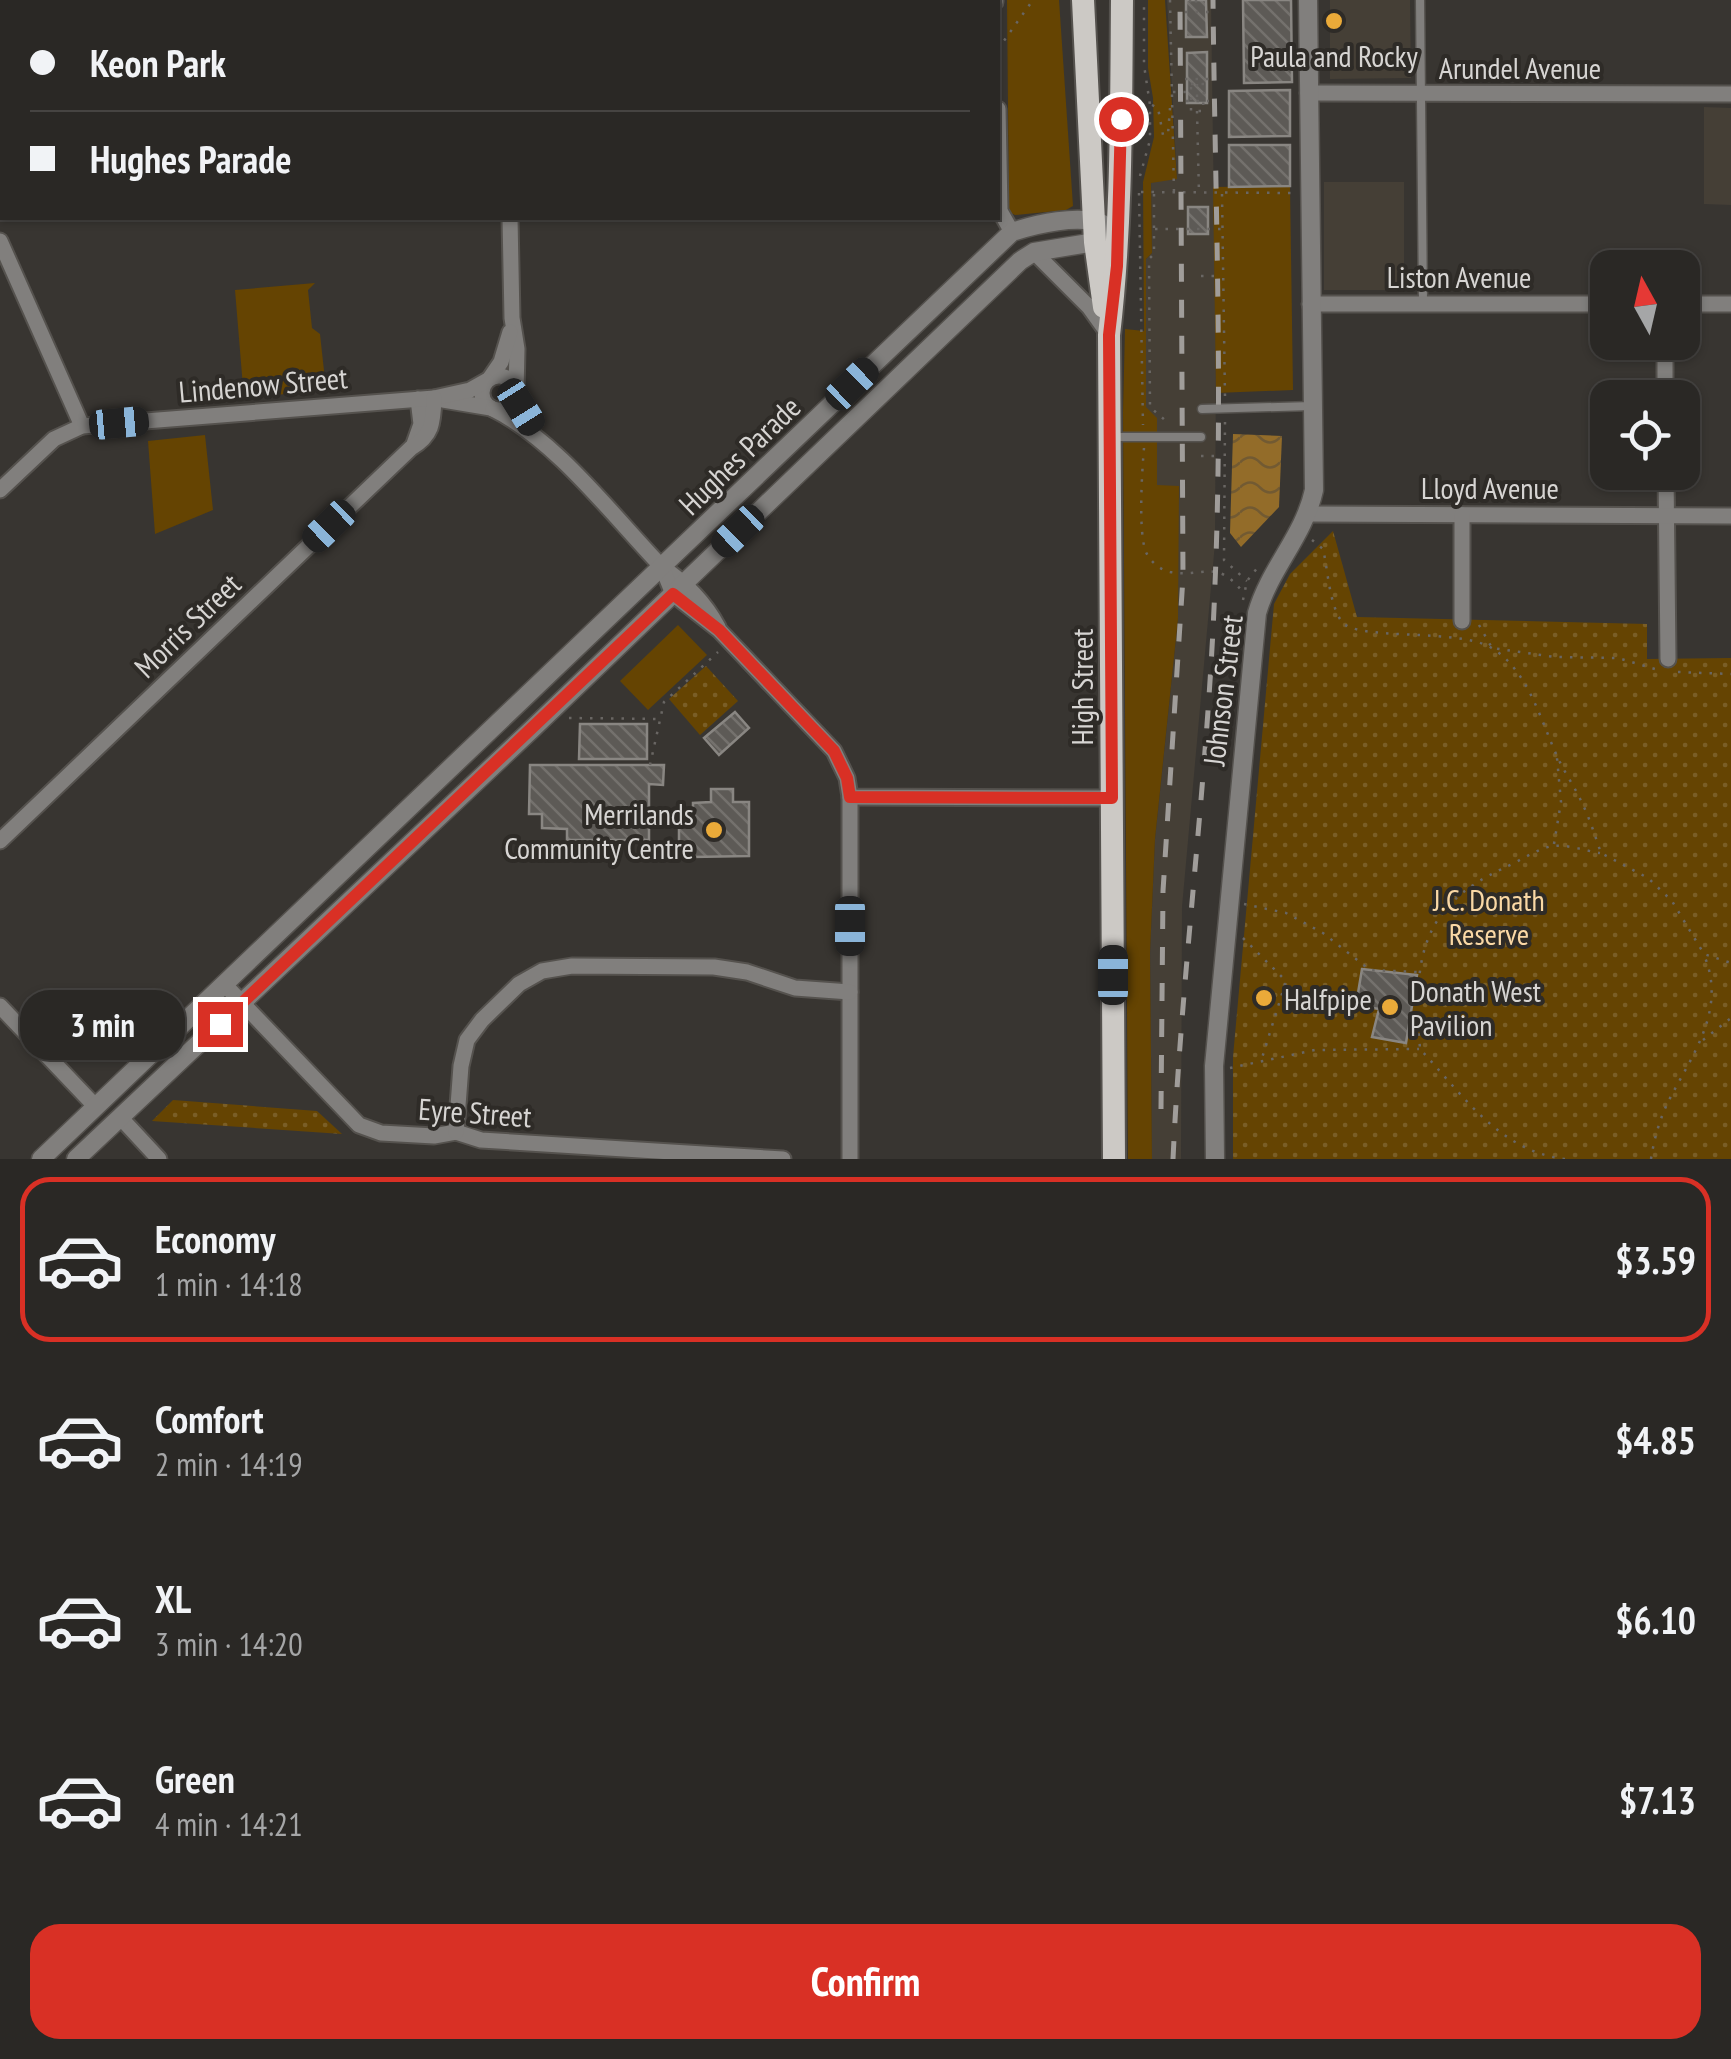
<!DOCTYPE html>
<meta charset="utf-8">
<style>
:root{--surface:#2a2825;--page:#363432;--text:#f1f3f6;--muted:#a5a6a7;--line:#464442;--accent:#d93025}
body{margin:0;font-family:"PT Sans Narrow",sans-serif;background:var(--page);color:var(--text);height:100vh;display:flex;flex-direction:column;font-size:38px;white-space:nowrap}
*{box-sizing:border-box;margin:0}
p{font-size:32px;color:var(--muted)}
.icon{flex:none;width:55px;height:55px;fill:none;stroke:currentColor;stroke-width:2;stroke-linecap:round;stroke-linejoin:round}
.map{position:relative;height:1159px;overflow:hidden}
.sheet{display:flex;flex-direction:column;background:var(--surface);flex:1}
.sheet>*{flex:none}
.guide{position:absolute;left:0px;top:0px;width:1000px;height:220px;box-shadow:0 2px 8px #0004,0 0 0 2px var(--line);display:grid;align-content:center;height:220px;padding:0 30px;background:var(--surface)}
.needle{width:65px;rotate:352deg}
.buttons{position:absolute;left:1590px;top:250px;display:grid;gap:20px}
.buttons a{display:grid;place-items:center;width:110px;height:110px;border-radius:20px;background:var(--surface);box-shadow:0 2px 8px #0004,0 0 0 2px var(--line);font-size:50px}
.end{position:absolute;width:45px;height:45px;margin:-22px;border:12px solid #d93025;background:#fff;box-shadow:0 0 0 5px #fff}
.from{border-radius:50%}
.bubble{position:absolute;height:70px;border-radius:30px;background:var(--surface);box-shadow:0 2px 8px #0004,0 0 0 2px var(--line);font-size:32px;font-weight:700;line-height:70px;text-align:center}
.car{position:absolute;width:30px;height:60px;margin:-30px -15px;border-radius:12px;box-shadow:0 0 8px 2px #0007;background:linear-gradient(#222 24%,#8ab4d8 0 40%,#222 0 76%,#8ab4d8 0 86%,#222 0)}
.guide b{display:flex;align-items:center;gap:35px;height:95px;font-size:38px}
.guide b+b{border-top:2px solid var(--line)}
.guide i{width:25px;height:25px;background:var(--text)}
ul{padding:18px 0 0;list-style:none}
li{display:flex;align-items:center;gap:30px;height:165px;margin:0 20px 15px;padding:0 10px;border:5px solid transparent;border-radius:30px}
li div{flex:1}
li b{display:block;font-size:38px}
li em{font-style:normal;font-weight:700}
li.current{border-color:var(--accent)}
li>.icon{width:90px;height:90px;stroke-width:1.5}
.primary-button{display:flex;gap:20px;margin-top:auto;padding:20px 30px}
.primary-button a{flex:1;height:115px;border-radius:30px;background:var(--accent);color:#fff;font-size:40px;font-weight:700;line-height:115px;text-align:center}
.map>svg:first-child{display:block}
</style>
<div class="map">
<svg width="1731" height="1159" viewBox="0 0 1731 1159">
<defs>
<pattern id="park-dots" width="8" height="8" patternUnits="userSpaceOnUse" patternTransform="scale(2.5)"><rect width="8" height="8" fill="#654402"/><path d="M2 2h.1M6 6h.1" fill="none" stroke="#7a5e26" stroke-width="1.8" stroke-linecap="round"/></pattern>
<pattern id="water-waves" width="16" height="10" patternUnits="userSpaceOnUse" patternTransform="scale(2.5)"><rect width="16" height="10" fill="#936c29"/><path d="M0 5q4-4 8 0t8 0" fill="none" stroke="#725a32"/></pattern>
<pattern id="building-back-hatch" width="6" height="6" patternUnits="userSpaceOnUse" patternTransform="scale(2.5)"><rect width="6" height="6" fill="#5d5a56"/><path d="M-1 5l2 2M0 0l6 6M5-1l2 2" fill="none" stroke="#74716d"/></pattern>
</defs>
<rect width="100%" height="100%" fill="#383531"/>
<g fill="#453f36">
<polygon points="1167,0 1211,0 1216,355 1215,543 1182,907 1181,1159 1152,1159 1150,953 1155,839 1178,619 1178,486 1157,486 1157,419 1146,408 1146,259 1152,253 1151,182 1177,178"/>
<polygon points="1330,0 1410,0 1411,78 1330,79"/>
<polygon points="1704,107 1731,108 1731,205 1704,204"/>
<rect x="1324" y="182" width="80" height="108"/>
</g>
<g fill="#654402">
<polygon points="1007,0 1059,0 1073,206 1066,210 1015,215 1009,212"/>
<polygon points="1148,0 1165,0 1177,179 1151,183 1152,253 1146,259 1146,407 1157,418 1157,485 1179,486 1178,619 1155,839 1150,953 1152,1159 1128,1159 1123,412 1125,329 1144,331 1143,182 1154,137 1153,98 1148,68"/>
<polygon points="1290,186 1293,390 1216,393 1213,187"/>
<polygon points="315,283 308,290 312,328 320,334 326,389 244,399 235,290"/>
<polygon points="205,435 213,510 155,534 148,441"/>
<polygon points="678,625 707,655 648,710 620,681"/>
</g>
<g fill="url(#park-dots)">
<polygon points="1333,531 1357,617 1647,624 1647,659 1731,658 1731,1159 1233,1159 1233,1057 1274,604 1290,574"/>
<polygon points="706,666 738,701 700,735 669,699"/>
<polygon points="173,1100 317,1111 342,1134 152,1121"/>
</g>
<polygon fill="url(#water-waves)" points="1233,434 1282,436 1279,507 1241,547 1230,533"/>
<g fill="url(#building-back-hatch)" stroke="#898682" stroke-width="2.5">
<polygon points="1186,0 1206,0 1207,37 1186,37"/>
<polygon points="1243,0 1291,0 1292,82 1244,83"/>
<polygon points="1207,52 1207,103 1187,103 1187,53"/>
<polygon points="1290,90 1290,136 1229,137 1229,91"/>
<polygon points="1229,145 1290,145 1290,186 1229,187"/>
<rect x="1188" y="207" width="20" height="27"/>
<polygon points="735,712 749,728 719,755 704,738"/>
<polygon points="580,724 647,724 647,759 579,759"/>
<polygon points="530,765 664,765 663,785 649,784 649,840 567,840 567,829 542,828 542,814 529,814"/>
<polygon points="711,789 733,789 733,802 749,802 749,856 692,857 692,845 679,845 679,814 693,814 693,803 711,802"/>
<polygon points="1362,969 1417,975 1406,1043 1372,1037 1379,1009 1356,1005"/>
</g>
<g fill="none" stroke-linecap="round" stroke-linejoin="round">
<defs>
<g id="service">
<polyline points="1420,0 1423,303"/>
<polyline points="1202,409 1312,406"/>
<polyline points="1113,437 1201,437"/>
</g>
<g id="minor">
<polyline points="506,0 506,2"/>
<polyline points="995,2 995,0"/>
<polyline points="1308,93 1731,94"/>
<polyline points="998,109 1000,211 1012,232"/>
<polyline points="0,167 2,167"/>
<polyline points="0,179 2,178"/>
<polyline points="510,218 512,318 517,349 516,392"/>
<polyline points="0,241 82,426"/>
<polyline points="1034,252 1089,307 1109,335"/>
<polyline points="1310,304 1608,304"/>
<polyline points="1682,304 1731,304"/>
<polyline points="1665,342 1665,398"/>
<circle cx="499" cy="393" r="17"/>
<polyline points="490,378 501,362 510,332"/>
<polyline points="443,400 491,408"/>
<path d="M493 409C556 440 613 516 662 567 686 583 704 601 718 627"/>
<polyline points="414,444 421,424 418,399"/>
<polyline points="1666,472 1668,659"/>
<polyline points="0,490 54,439 82,426 434,398 470,390 486,381"/>
<polyline points="1309,514 1731,516"/>
<polyline points="1462,515 1462,621"/>
<polyline points="662,567 673,594 719,630 834,751 847,778 850,797 1112,798"/>
<polyline points="850,797 850,1159"/>
<path d="M0 841 411 448C433 435 433 422 434 398"/>
<polyline points="225,985 359,1125 381,1133 434,1136 456,1132 481,1140 783,1159"/>
<polyline points="0,1006 96,1107"/>
<polyline points="120,1117 159,1159"/>
<polyline points="456,1132 461,1066 467,1040 482,1020 519,984 542,971 572,966 714,967 747,972 795,988 850,992"/>
</g>
<g id="tertiary">
<path d="M41 1159 1012 232C1036 224 1079 214 1103 224"/>
<polyline points="76,1159 531,730 1020,261 1034,252 1095,242 1103,238"/>
<path d="M1215 1159 1214 1066 1257 613C1270 568 1304 536 1314 490L1308 0"/>
</g>
<g id="primary">
<polyline points="1083,0 1095,242 1104,307"/>
<path d="M1114 1159 1109 335C1122 224 1121 112 1122 0"/>
</g>
</defs>
<use href="#service" stroke="#55524e" stroke-width="11"/>
<use href="#minor" stroke="#55524e" stroke-width="19"/>
<use href="#tertiary" stroke="#55524e" stroke-width="21"/>
<use href="#primary" stroke="#55524e" stroke-width="26"/>
<g stroke="#696663" stroke-width="2.5" stroke-dasharray="2.5 8" stroke-linecap="butt">
<polyline points="1170,0 1174,193"/>
<polyline points="1190,0 1190,7"/>
<polyline points="1196,0 1196,7"/>
<polyline points="1185,12 1209,12"/>
<polyline points="998,49 1033,0"/>
<polyline points="1185,79 1209,79"/>
<polygon points="1191,84 1204,84 1203,111 1191,111"/>
<polyline points="1197,84 1197,101"/>
<polyline points="1173,92 1191,92"/>
<polyline points="1152,105 1158,108 1163,135 1168,134 1170,108"/>
<polyline points="1197,111 1199,194"/>
<polyline points="1140,176 1150,140 1150,105 1144,65 1144,0"/>
<polyline points="1141,192 1293,193"/>
<polyline points="1139,193 1143,425"/>
<polyline points="1154,194 1154,254 1149,259 1150,407 1166,421"/>
<polyline points="1222,194 1225,397"/>
<polyline points="1155,229 1222,229"/>
<polyline points="1201,276 1222,276"/>
<polyline points="1225,422 1224,560 1247,581"/>
<path d="M1144 448C1142 471 1138 533 1146 552 1150 561 1160 570 1170 572 1204 578 1215 558 1242 591"/>
<polyline points="1201,456 1221,456"/>
<path d="M1312 540 1323 549C1328 570 1329 604 1342 622 1357 641 1455 628 1490 647 1528 669 1540 719 1557 756 1564 772 1575 787 1582 803 1590 819 1595 836 1601 853L1648 878 1672 901 1704 954 1731 963"/>
<polyline points="1243,600 1247,581 1258,567"/>
<polyline points="1479,625 1492,648 1555,657 1618,658 1655,669"/>
<polyline points="1678,672 1731,674"/>
<polyline points="569,718 661,719"/>
<polyline points="650,765 664,702 718,652"/>
<polyline points="1554,844 1561,802 1557,758"/>
<polyline points="1244,904 1286,913 1323,933 1370,970 1417,972"/>
<polyline points="1243,938 1286,981 1262,1058"/>
<polyline points="1703,1040 1731,1018"/>
<polyline points="1230,1068 1315,1050 1419,1049"/>
<path d="M1565 1159C1500 1152 1462 1094 1420 1049 1414 963 1417 908 1504 868 1518 862 1538 848 1553 846 1567 844 1586 851 1600 853"/>
<path d="M1651 1159C1654 1139 1660 1118 1669 1100 1693 1054 1727 1009 1704 955"/>
</g>
<use href="#service" stroke="#817f7d" stroke-width="8"/>
<use href="#minor" stroke="#817f7d" stroke-width="15"/>
<use href="#tertiary" stroke="#817f7d" stroke-width="18"/>
<use href="#primary" stroke="#ccc9c5" stroke-width="22"/>
<g stroke="#a09d9a" stroke-width="5" stroke-dasharray="18 18" stroke-linecap="butt">
<polyline points="1161,1109 1163,891 1183,577 1180,0"/>
<path d="M1173 1159C1182 967 1208 776 1215 584 1223 390 1215 194 1213 0"/>
</g>
<polyline stroke="#696663" stroke-width="2.5" stroke-dasharray="2.5 8" stroke-linecap="butt" points="1186,101 1209,101"/>
</g>
<g fill="none" stroke-linecap="round" stroke-linejoin="round">
<polyline stroke="#d93025" stroke-width="12" points="220,1024 673,594 719,630 834,751 847,778 850,797 1112,798 1109,335 1117,266 1121,119"/>
</g>
<g fill="#eaaa39" stroke="#2e2b27" stroke-width="4">
<circle cx="1334" cy="21" r="10"/>
<circle cx="714" cy="830" r="10"/>
<circle cx="1264" cy="998" r="10"/>
<circle cx="1390" cy="1007" r="10"/>
</g>
<g text-anchor="middle" dominant-baseline="central" stroke-width="8" stroke-linejoin="round" paint-order="stroke">
<g font-size="30" fill="#d7d5d3" stroke="#2e2b27" text-anchor="start">
<text x="1334" y="55" text-anchor="middle">Paula and Rocky</text>
<text x="694" y="813" text-anchor="end">Merrilands<tspan x="694" dy="34">Community Centre</tspan></text>
<text x="1410" y="990">Donath West<tspan x="1410" dy="34">Pavilion</tspan></text>
<text x="1284" y="998">Halfpipe</text>
</g>
<g font-size="30" fill="#d7d5d3" stroke="#2e2b27">
<text x="1520" y="67">Arundel Avenue</text>
<text x="1459" y="276">Liston Avenue</text>
<text transform="translate(263 384) rotate(-5)">Lindenow Street</text>
<text transform="translate(739 455) rotate(-44)">Hughes Parade</text>
<text x="1490" y="487">Lloyd Avenue</text>
<text transform="translate(187 625) rotate(-44)">Morris Street</text>
<text transform="translate(1081 687) rotate(-90)">High Street</text>
<text transform="translate(1222 690) rotate(-83)">Johnson Street</text>
<text transform="translate(475 1112) rotate(4)">Eyre Street</text>
</g>
<g font-size="30" fill="#fad8a5" stroke="#2e2b27">
<text x="1489" y="899">J.C. Donath<tspan x="1489" dy="34">Reserve</tspan></text>
</g>
</g>
</svg>
<div class="buttons">
<a><svg class="needle" viewBox="-14 -14 28 28"><path d="M0-13l5 13h-10z" fill="#e53935"/><path d="M0 13l5-13h-10z" fill="#a5a6a7"/></svg></a>
<a><svg class="icon" aria-label="locate" viewBox="0 0 24 24"><circle cx="12" cy="12" r="6"/><path d="M12 2v4M12 18v4M2 12h4M18 12h4"/></svg></a>
</div>
<i class="end from" style="left:1121px;top:119px"></i>
<i class="end" style="left:220px;top:1024px"></i>
<div class="bubble" style="left:20px;top:990px;width:165px">3 min</div>
<i class="car" style="left:852px;top:384px;rotate:46deg"></i>
<i class="car" style="left:521px;top:407px;rotate:148deg"></i>
<i class="car" style="left:119px;top:423px;rotate:85deg"></i>
<i class="car" style="left:329px;top:526px;rotate:226deg"></i>
<i class="car" style="left:738px;top:531px;rotate:226deg"></i>
<i class="car" style="left:850px;top:926px;rotate:180deg"></i>
<i class="car" style="left:1113px;top:975px;rotate:0deg"></i>
<div class="guide">
<b><i class="from"></i>Keon Park</b>
<b><i></i>Hughes Parade</b>
</div>
</div>
<section class="sheet">
<ul>
<li class="current"><svg class="icon" aria-label="car" viewBox="0 0 24 24"><path d="M5 17H2v-5l4-1 3-4h7l3 4 3 1v5h-3M9 17h6M6 11h13"/><circle cx="7" cy="17" r="2"/><circle cx="17" cy="17" r="2"/></svg><div><b>Economy</b><p>1 min · 14:18</p></div><em>$3.59</em></li>
<li><svg class="icon" aria-label="car" viewBox="0 0 24 24"><path d="M5 17H2v-5l4-1 3-4h7l3 4 3 1v5h-3M9 17h6M6 11h13"/><circle cx="7" cy="17" r="2"/><circle cx="17" cy="17" r="2"/></svg><div><b>Comfort</b><p>2 min · 14:19</p></div><em>$4.85</em></li>
<li><svg class="icon" aria-label="car" viewBox="0 0 24 24"><path d="M5 17H2v-5l4-1 3-4h7l3 4 3 1v5h-3M9 17h6M6 11h13"/><circle cx="7" cy="17" r="2"/><circle cx="17" cy="17" r="2"/></svg><div><b>XL</b><p>3 min · 14:20</p></div><em>$6.10</em></li>
<li><svg class="icon" aria-label="car" viewBox="0 0 24 24"><path d="M5 17H2v-5l4-1 3-4h7l3 4 3 1v5h-3M9 17h6M6 11h13"/><circle cx="7" cy="17" r="2"/><circle cx="17" cy="17" r="2"/></svg><div><b>Green</b><p>4 min · 14:21</p></div><em>$7.13</em></li>
</ul>
<div class="primary-button"><a>Confirm</a></div>
</section>
